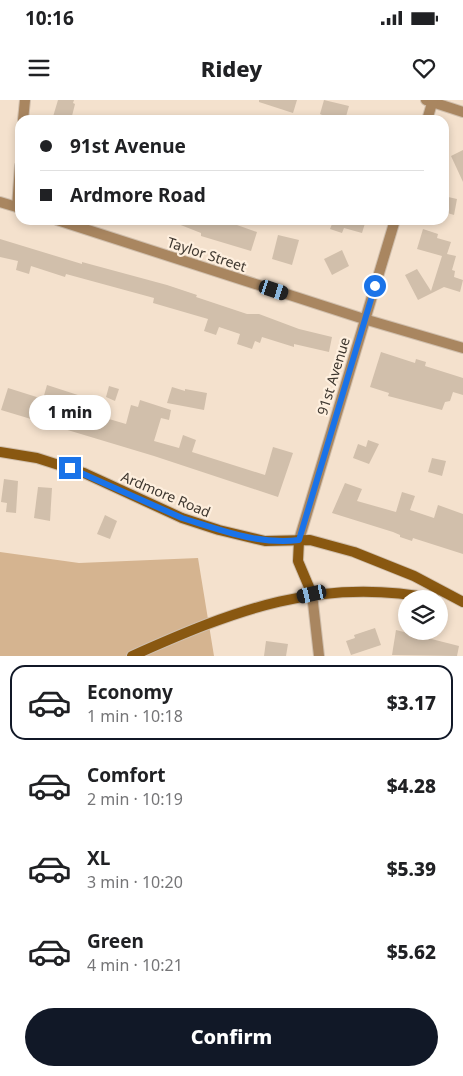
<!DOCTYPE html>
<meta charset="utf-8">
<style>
:root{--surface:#fff;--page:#f6f6f6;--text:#202124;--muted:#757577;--line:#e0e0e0;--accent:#111827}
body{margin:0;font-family:"Noto Sans",sans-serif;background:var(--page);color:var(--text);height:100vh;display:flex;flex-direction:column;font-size:19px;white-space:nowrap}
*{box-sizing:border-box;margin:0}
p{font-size:16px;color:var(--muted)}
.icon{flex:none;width:28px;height:28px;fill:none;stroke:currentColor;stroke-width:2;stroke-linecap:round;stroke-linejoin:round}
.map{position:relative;height:556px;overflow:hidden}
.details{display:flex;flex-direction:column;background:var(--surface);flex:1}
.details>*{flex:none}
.hud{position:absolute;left:15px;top:15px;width:434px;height:110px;border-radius:15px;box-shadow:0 2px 8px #0003;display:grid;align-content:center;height:110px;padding:0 25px;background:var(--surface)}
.controls{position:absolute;left:398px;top:490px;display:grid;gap:10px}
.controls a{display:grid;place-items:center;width:50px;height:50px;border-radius:50%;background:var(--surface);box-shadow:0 2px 8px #0003;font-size:25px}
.end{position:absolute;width:22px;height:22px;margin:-11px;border:6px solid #1a73e8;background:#fff;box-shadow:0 0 0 2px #fff}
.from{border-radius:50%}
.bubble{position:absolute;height:35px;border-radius:18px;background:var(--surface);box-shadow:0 2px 8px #0003;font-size:16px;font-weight:800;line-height:35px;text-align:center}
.car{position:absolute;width:15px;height:30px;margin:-15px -8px;border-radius:6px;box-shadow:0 0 4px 1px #0007;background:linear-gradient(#222 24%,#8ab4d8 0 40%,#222 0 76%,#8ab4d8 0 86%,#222 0)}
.hud b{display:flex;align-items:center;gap:18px;height:48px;font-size:19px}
.hud b+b{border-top:1px solid var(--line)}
.hud i{width:12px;height:12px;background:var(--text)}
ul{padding:9px 0 0;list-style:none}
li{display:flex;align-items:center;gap:15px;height:75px;margin:0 10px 8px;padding:0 15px;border:2px solid transparent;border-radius:15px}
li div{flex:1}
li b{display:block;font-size:19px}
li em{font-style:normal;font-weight:800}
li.selected{border-color:var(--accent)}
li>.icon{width:45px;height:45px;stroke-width:1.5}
.button{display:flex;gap:10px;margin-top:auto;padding:10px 25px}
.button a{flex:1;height:58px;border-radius:30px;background:var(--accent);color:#fff;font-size:20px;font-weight:800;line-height:58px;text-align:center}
.status{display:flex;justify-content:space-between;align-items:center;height:35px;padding:0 25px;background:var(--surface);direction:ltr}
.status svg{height:14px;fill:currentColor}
header{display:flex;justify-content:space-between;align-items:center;height:65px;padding:0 25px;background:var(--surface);font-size:22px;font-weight:800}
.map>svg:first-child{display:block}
</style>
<div class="status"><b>10:16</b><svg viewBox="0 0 49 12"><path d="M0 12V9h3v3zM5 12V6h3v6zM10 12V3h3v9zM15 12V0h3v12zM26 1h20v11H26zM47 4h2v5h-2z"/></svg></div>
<header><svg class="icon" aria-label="menu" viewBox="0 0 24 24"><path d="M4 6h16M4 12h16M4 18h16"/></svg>Ridey<svg class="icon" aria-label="heart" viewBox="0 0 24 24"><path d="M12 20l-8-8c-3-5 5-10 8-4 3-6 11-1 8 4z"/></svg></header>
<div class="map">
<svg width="463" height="556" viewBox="0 0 463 556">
<rect width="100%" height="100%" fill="#f4e1cd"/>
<polygon fill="#d5b490" points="0,452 79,463 198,458 214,556 0,556"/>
<g fill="#d1bfab">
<polygon points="58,0 74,0 73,3 75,4 71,20 52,20"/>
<polygon points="259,0 297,0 293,13 259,2"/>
<polygon points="324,0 349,6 345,20 321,20 322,15 320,14"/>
<polygon points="463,50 463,82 451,56"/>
<polygon points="444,96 457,99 454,115 444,112"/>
<polygon points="168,120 223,120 257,132 251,151 201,136 201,133"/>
<polygon points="327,120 366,120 362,133 344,128 342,133 330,129 332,124 327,123"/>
<polygon points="423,129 438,134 437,138 451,142 447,154 456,156 452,170 455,171 454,177 463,180 460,192 444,187 418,200 405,175 417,169 431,191 442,156 417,149"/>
<polygon points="278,135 299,140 292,165 272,159"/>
<polygon points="0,139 82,164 82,162 167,185 197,195 196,197 247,214 259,214 299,229 332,237 329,252 294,244 294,247 262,237 260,243 255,241 252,249 237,244 240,234 219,227 216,235 204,231 208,219 153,203 154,198 66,174 65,177 31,166 29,174 16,170 18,161 0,157"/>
<polygon points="342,150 349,166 332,175 324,159"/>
<polygon points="381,252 415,263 416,259 426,262 425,266 463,278 463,295 453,292 450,301 445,302 442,310 388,296 389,293 370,287"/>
<polygon points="47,285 81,296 77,309 108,321 109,319 126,324 131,305 138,307 140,300 171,310 169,320 161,318 154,341 179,348 183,335 196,340 192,352 265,375 273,347 293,353 278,397 154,356 1,310 8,288 43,299"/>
<polygon points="109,286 119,289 115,301 106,297"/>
<polygon points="172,287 185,291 185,289 207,293 204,310 167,303"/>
<polygon points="368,340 379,344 369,364 353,358 358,344 366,347"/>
<polygon points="432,358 446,361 442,376 428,372"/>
<polygon points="4,379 18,381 16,413 6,412 7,403 1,402"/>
<polygon points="345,383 362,389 357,401 396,412 402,392 415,396 410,410 434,418 438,405 463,414 463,454 416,439 413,438 412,441 400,437 400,435 393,432 332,413"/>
<polygon points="38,387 52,388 50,421 34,418"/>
<polygon points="105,415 117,421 110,439 97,434"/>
<polygon points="375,528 381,545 351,555 346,541 355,538 354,535"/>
<polygon points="396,530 459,546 457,556 392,555"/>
<polygon points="266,541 288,544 286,556 264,556"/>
</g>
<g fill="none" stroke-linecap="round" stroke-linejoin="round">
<defs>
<g id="street">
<polyline points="426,0 463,12"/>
<polyline points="23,20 25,0"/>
<polyline points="427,20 433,0"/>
<polyline points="0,102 20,108"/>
<polyline points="17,107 20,66"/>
<polyline points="57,120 364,219 463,248"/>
<polyline points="299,440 395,120"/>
<polyline points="312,494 319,556"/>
</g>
<g id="secondary">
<polyline points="0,352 37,358 84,373 182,418 219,430 265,441 310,440 354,452 414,476 463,502"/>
<polyline points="299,440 298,461 312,494"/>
<path d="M132 556C235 510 321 476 435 499"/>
</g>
</defs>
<use href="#street" stroke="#d0bfad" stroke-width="12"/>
<use href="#secondary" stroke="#d0bfad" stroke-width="12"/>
<use href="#street" stroke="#a98660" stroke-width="10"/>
<use href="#secondary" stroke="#895811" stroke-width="10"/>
</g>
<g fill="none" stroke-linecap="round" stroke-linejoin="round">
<path stroke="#1a73e8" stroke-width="6" d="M70 368 182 418C221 430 258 445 299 440L375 186"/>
</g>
<g text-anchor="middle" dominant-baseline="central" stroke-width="4.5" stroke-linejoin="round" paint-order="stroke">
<g font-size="14" fill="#3e372f" stroke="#feefde">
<text transform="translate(207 154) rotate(18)">Taylor Street</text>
<text transform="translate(333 276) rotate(-73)">91st Avenue</text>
<text transform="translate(166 394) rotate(23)">Ardmore Road</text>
</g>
</g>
</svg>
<div class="controls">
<a><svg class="icon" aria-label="layers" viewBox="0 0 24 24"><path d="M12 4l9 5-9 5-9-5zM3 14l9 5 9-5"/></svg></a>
</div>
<i class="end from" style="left:375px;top:186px"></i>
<i class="end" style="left:70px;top:368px"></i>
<div class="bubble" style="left:29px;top:295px;width:82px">1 min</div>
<i class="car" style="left:274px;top:190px;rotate:108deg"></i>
<i class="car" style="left:312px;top:494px;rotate:257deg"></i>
<div class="hud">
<b><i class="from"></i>91st Avenue</b>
<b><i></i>Ardmore Road</b>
</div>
</div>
<section class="details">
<ul>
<li class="selected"><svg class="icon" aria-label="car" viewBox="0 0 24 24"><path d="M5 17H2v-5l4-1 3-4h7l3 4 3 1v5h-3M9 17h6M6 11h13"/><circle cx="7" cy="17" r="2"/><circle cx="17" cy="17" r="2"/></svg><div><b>Economy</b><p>1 min · 10:18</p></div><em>$3.17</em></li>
<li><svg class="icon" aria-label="car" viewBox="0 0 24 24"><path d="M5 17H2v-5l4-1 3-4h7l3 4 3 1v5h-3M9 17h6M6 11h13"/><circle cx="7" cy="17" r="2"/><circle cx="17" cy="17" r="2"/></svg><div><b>Comfort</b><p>2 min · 10:19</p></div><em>$4.28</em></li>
<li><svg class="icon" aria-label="car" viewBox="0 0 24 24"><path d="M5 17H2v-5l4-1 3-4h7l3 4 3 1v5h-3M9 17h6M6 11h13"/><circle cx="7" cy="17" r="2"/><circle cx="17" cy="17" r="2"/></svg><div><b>XL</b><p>3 min · 10:20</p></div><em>$5.39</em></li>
<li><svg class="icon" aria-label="car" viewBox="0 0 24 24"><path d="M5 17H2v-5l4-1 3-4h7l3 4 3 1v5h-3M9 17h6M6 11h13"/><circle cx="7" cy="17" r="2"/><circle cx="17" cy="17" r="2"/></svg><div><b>Green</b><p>4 min · 10:21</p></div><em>$5.62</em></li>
</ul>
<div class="button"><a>Confirm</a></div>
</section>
